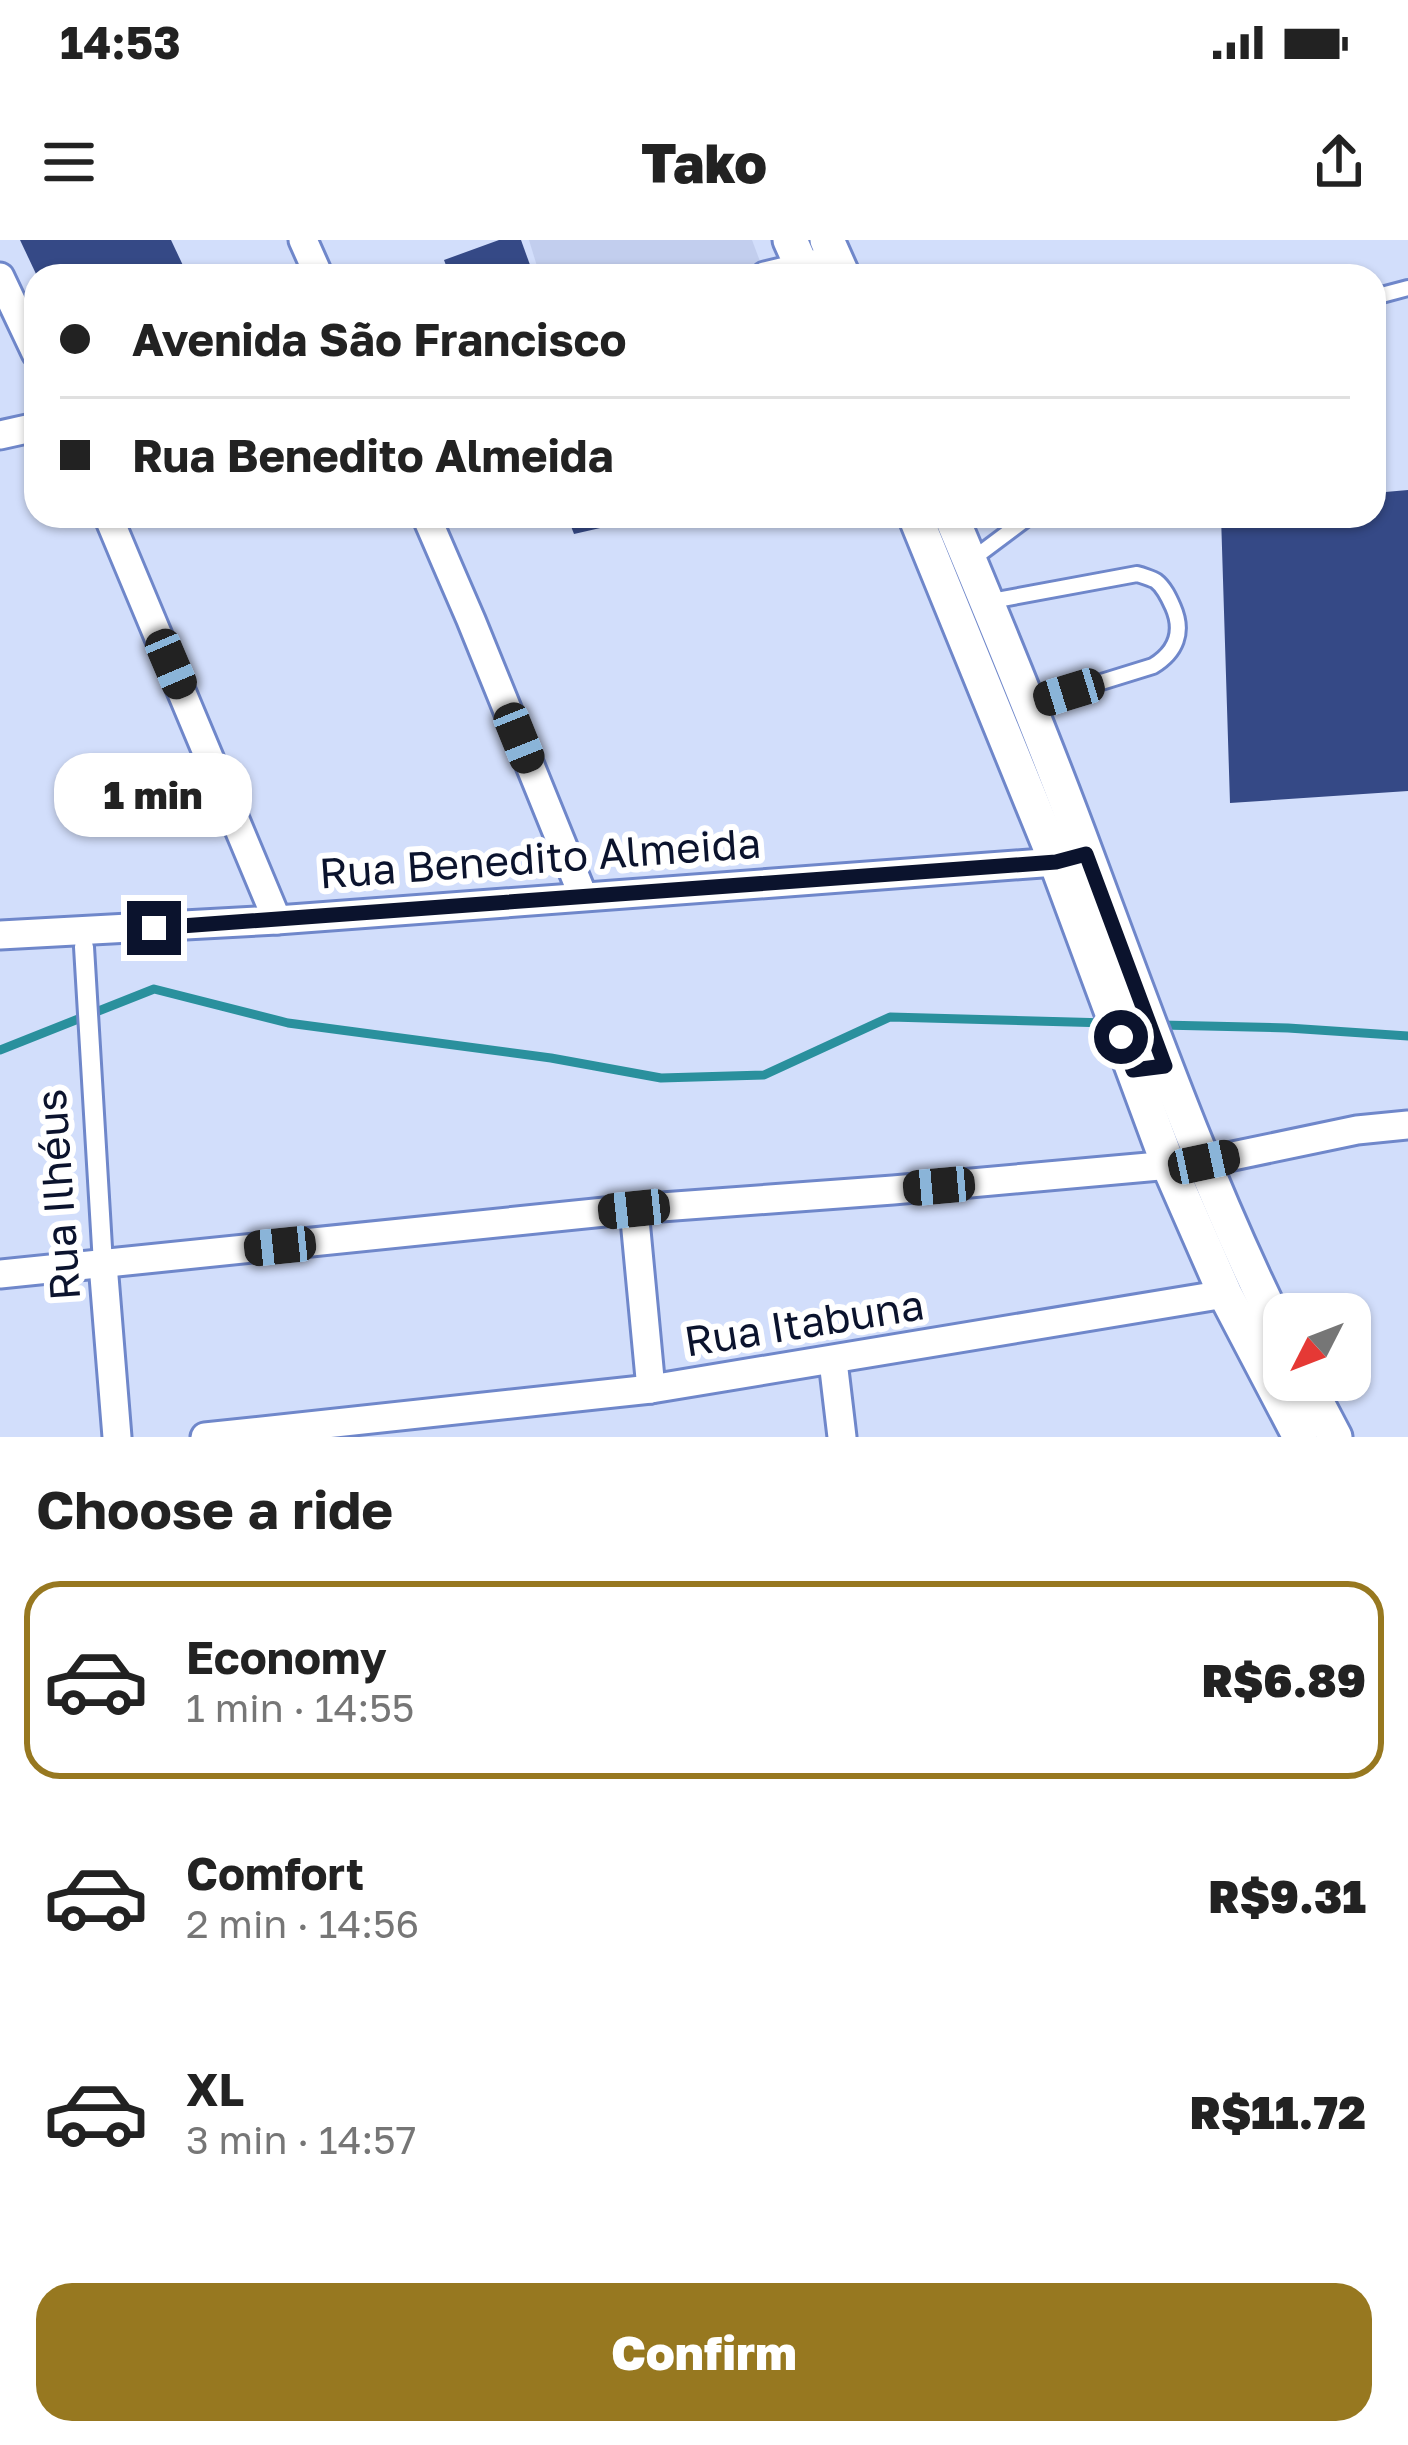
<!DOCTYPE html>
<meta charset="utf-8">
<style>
:root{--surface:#fff;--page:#f6f6f6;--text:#222;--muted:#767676;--line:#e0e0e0;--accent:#977820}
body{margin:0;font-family:"Golos Text",sans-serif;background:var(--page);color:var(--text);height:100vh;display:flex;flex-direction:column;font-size:45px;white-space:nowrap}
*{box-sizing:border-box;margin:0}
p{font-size:39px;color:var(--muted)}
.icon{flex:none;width:66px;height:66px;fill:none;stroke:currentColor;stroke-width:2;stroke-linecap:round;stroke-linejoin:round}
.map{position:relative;height:1197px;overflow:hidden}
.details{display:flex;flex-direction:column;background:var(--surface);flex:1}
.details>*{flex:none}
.hud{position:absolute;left:24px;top:24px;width:1362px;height:264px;border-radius:36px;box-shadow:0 3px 9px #0004;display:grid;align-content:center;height:264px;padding:0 36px;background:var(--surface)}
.needle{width:78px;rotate:228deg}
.controls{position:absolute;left:1263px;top:1053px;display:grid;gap:24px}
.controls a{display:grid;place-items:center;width:108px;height:108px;border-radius:24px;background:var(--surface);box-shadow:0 3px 9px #0004;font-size:60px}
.end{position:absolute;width:54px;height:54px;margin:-27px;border:15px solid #0b132d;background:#fff;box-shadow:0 0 0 6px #fff}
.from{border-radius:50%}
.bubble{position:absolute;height:84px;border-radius:36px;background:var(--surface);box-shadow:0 3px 9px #0004;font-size:39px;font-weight:800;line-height:84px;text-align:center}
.car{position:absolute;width:36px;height:72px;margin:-36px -18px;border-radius:15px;box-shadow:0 0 9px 3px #0007;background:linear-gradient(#222 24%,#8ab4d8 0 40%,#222 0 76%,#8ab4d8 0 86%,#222 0)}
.hud b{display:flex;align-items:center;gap:42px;height:114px;font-size:45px}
.hud b+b{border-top:3px solid var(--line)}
.hud i{width:30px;height:30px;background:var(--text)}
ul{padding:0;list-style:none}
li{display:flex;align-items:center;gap:36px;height:198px;margin:0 24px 18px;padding:0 12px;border:6px solid transparent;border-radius:36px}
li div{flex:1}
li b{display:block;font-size:45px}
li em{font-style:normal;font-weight:800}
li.active{border-color:var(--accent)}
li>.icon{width:108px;height:108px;stroke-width:1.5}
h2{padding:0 36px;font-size:54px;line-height:144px}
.cta{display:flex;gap:24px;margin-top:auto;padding:24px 36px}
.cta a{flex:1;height:138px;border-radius:36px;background:var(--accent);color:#fff;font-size:48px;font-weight:800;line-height:138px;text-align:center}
.status{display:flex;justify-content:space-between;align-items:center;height:84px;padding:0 60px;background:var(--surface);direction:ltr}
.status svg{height:33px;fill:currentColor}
header{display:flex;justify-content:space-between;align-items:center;height:156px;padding:0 36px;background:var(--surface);font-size:54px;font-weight:800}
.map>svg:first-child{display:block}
</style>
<div class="status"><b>14:53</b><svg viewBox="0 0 49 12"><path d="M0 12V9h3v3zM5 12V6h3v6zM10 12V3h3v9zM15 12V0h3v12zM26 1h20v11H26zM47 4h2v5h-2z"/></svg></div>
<header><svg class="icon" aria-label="menu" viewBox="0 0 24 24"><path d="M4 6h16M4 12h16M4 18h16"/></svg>Tako<svg class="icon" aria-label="share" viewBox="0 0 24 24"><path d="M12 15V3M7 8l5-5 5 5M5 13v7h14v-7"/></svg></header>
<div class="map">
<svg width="1408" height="1197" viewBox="0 0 1408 1197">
<rect width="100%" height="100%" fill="#d2defb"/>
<polygon fill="#c2ceee" points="529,0 752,0 761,24 705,36 540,36"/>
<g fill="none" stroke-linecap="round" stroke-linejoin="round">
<g stroke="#2a909d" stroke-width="9">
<polyline points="1161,785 1288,788 1408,796"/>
<polyline points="0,810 154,749 288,783 551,818 661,838 764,835 890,777 1108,783"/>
</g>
</g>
<g fill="#354986">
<polygon points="20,0 171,0 188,36 37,36"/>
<polygon points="499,0 521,0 534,36 450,36 444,20"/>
<polygon points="1408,250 1408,551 1230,563 1221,276 1374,276 1374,253"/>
<polygon points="567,276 644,276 644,278 574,294"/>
</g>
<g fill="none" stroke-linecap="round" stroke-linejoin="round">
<defs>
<g id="service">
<polyline points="1374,57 1408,48"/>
<polyline points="970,321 1030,276"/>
<path d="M986 362 1137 334C1141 335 1153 339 1156 341 1164 347 1169 358 1173 367 1184 392 1176 412 1153 426L1027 465"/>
</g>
<polyline id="pedestrian" points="84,707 103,1024"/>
<g id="minor">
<polyline points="303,0 319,36"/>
<polyline points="765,36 819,23"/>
<polyline points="0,37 36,113"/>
<polyline points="0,195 36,187"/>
<polyline points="108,276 277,680"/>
<polyline points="426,276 471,380 583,656"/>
<polyline points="0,695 277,680 1056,622 1073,617"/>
<polyline points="634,969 651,1149"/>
<polyline points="103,1024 117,1197"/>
<polyline points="0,1034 634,969 893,950 1204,922 1357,890 1408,885"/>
<polyline points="833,1121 842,1197"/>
<polyline points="205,1197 651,1149 1225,1054"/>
</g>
<g id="tertiary">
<polyline points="790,0 806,36"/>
<polyline points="827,0 843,36"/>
<polyline points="915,276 1056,622 1168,924 1225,1054 1300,1197"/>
<path d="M951 276C998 388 1045 502 1087 616 1148 780 1206 944 1284 1100"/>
<polyline points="1305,1140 1335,1197"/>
</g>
</defs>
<use href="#service" stroke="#6f87ca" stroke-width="20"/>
<use href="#pedestrian" stroke="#6f87ca" stroke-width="24"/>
<use href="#minor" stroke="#6f87ca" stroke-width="33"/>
<use href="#tertiary" stroke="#6f87ca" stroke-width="39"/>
<use href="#service" stroke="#fff" stroke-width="14"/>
<use href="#pedestrian" stroke="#fff" stroke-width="18"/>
<use href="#minor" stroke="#fff" stroke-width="27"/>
<use href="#tertiary" stroke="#fff" stroke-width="33"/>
</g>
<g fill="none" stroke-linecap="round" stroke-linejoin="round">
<polyline stroke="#0b132d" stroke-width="15" points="154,688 1056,622 1086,614 1165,826 1133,830 1121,797"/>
</g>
<g text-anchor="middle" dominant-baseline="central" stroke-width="12" stroke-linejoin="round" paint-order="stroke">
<g font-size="42" fill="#0b132d" stroke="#fff">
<text transform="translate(540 617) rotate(-4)">Rua Benedito Almeida</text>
<text transform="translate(57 955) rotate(-94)">Rua Ilhéus</text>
<text transform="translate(804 1082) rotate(-9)">Rua Itabuna</text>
</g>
</g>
</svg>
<div class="controls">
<a><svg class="needle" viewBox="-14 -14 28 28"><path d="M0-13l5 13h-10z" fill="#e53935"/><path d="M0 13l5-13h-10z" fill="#767676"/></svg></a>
</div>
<i class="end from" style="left:1121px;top:797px"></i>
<i class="end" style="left:154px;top:688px"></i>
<div class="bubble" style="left:54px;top:513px;width:198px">1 min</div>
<i class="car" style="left:171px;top:424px;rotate:157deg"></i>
<i class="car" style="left:1069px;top:452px;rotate:253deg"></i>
<i class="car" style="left:519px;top:498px;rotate:158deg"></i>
<i class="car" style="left:1204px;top:922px;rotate:78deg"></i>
<i class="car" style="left:939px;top:946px;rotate:265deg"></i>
<i class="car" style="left:634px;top:969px;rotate:264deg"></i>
<i class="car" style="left:280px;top:1006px;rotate:264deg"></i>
<div class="hud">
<b><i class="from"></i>Avenida São Francisco</b>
<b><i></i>Rua Benedito Almeida</b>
</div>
</div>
<section class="details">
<h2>Choose a ride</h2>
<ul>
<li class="active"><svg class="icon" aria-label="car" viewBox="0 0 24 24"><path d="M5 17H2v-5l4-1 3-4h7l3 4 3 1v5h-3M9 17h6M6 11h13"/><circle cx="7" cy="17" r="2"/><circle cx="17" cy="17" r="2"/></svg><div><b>Economy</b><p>1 min · 14:55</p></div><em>R$6.89</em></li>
<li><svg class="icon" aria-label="car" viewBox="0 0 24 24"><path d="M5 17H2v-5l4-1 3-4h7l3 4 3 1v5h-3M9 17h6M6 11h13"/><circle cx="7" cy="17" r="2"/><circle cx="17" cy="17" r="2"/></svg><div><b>Comfort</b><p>2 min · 14:56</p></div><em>R$9.31</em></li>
<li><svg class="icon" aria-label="car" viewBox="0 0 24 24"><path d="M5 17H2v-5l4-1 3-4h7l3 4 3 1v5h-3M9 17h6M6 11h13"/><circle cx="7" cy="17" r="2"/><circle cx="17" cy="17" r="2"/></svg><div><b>XL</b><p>3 min · 14:57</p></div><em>R$11.72</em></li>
</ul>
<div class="cta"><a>Confirm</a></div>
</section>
